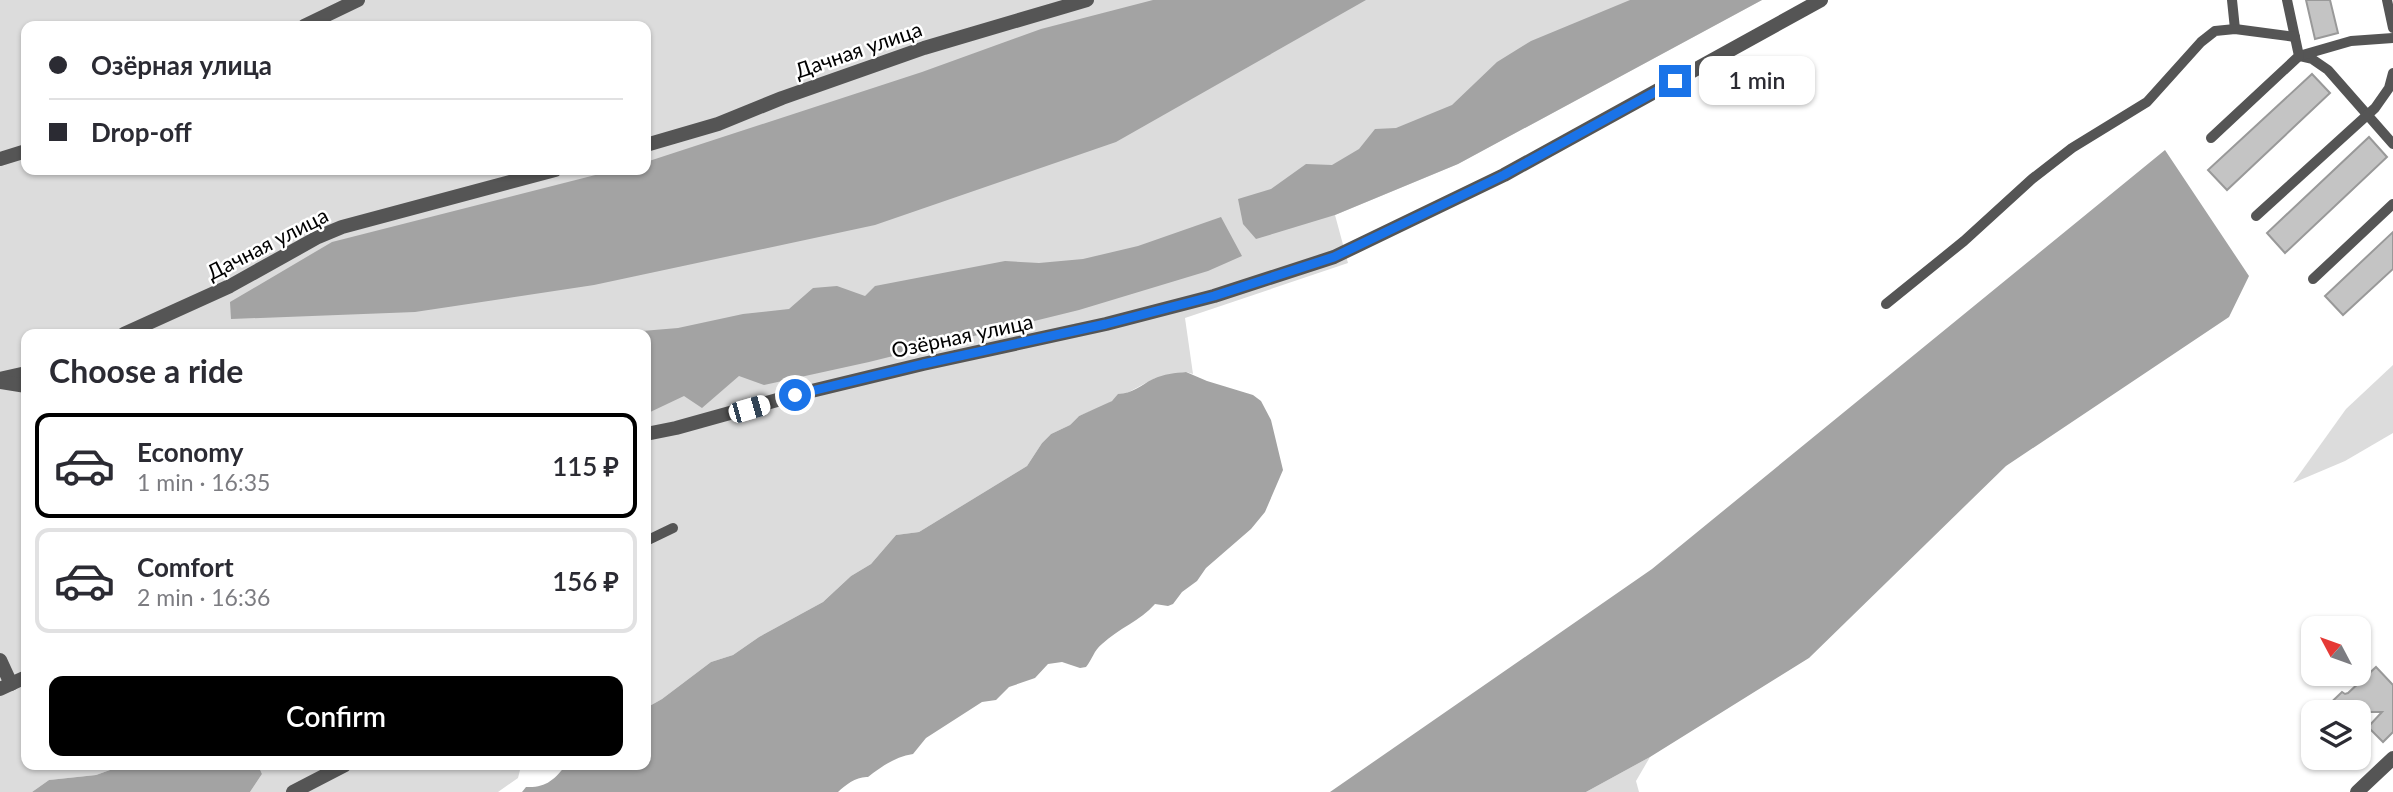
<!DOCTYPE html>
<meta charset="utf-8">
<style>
:root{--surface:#fff;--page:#f2f2f3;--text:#2b2b33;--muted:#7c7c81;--line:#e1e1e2;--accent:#000}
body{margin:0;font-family:Lato,sans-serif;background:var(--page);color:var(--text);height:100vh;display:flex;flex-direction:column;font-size:26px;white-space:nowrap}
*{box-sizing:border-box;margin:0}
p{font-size:23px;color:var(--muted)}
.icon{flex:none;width:38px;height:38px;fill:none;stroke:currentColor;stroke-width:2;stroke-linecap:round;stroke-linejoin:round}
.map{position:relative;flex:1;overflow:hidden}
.details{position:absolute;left:21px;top:329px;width:630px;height:441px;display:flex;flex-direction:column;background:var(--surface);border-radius:14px;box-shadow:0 2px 5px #0004}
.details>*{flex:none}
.top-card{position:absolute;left:21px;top:21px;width:630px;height:154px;border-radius:14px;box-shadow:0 2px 5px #0004;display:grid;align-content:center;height:154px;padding:0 28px;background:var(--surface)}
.needle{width:46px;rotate:311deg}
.controls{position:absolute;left:2301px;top:616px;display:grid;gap:14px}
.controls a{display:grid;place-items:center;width:70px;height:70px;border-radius:14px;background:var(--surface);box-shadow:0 2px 5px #0004;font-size:35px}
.end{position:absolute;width:32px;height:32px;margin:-16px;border:9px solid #1a73e8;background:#fff;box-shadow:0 0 0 4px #fff}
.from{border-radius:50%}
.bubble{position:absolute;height:49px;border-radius:14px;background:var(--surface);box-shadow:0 2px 5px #0004;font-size:23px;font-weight:600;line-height:49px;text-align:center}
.car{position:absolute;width:21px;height:42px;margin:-21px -10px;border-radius:9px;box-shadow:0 0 5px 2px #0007;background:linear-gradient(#fff 24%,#345 0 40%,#fff 0 76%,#345 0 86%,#fff 0)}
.top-card b{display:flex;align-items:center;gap:24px;height:66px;font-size:26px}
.top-card b+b{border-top:2px solid var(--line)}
.top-card i{width:18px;height:18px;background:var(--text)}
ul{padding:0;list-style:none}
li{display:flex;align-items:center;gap:21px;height:105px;margin:0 14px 10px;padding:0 14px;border:4px solid var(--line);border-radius:14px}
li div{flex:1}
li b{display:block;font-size:26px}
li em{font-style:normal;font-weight:600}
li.selected{border-color:var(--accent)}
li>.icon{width:63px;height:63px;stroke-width:1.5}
h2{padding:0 28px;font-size:32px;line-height:84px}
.cta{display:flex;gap:14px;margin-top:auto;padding:14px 28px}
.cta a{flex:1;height:80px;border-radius:14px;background:var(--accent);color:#fff;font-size:28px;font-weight:600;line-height:80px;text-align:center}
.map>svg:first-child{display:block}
</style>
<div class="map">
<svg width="2393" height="792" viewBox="0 0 2393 792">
<rect width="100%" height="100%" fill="#fff"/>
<g fill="#dcdcdc" fill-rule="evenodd">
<path d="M0 0H1762L1458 164 1335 215 1348 263 1185 318 1193 374 1186 372 1155 378 1101 407 1079 416 1070 425 1051 434 1042 443 1027 466 919 532 896 535 871 564 851 576 823 602 759 637 733 655 711 662 662 699 646 708V334H26V765H124L96 775 49 780 32 792H0ZM26 26H646V170H26Z"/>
<polygon points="2393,365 2393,433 2345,461 2293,483 2346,409"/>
<polygon points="1650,757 1636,781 1639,792 1586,792"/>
<polygon points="258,765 527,765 520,770 518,778 498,792 250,792 262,774"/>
</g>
<g fill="#a3a3a3">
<polygon points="1153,0 1366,0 1116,142 875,225 594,285 415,312 231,319 230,302 332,242 615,170 646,170 646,162 922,72 1041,29"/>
<polygon points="1630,0 1762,0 1458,164 1335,215 1256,239 1243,224 1238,199 1271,189 1306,164 1332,165 1359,149 1375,129 1396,128 1452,105 1497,62 1531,41"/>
<polygon points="2165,150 2249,276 2229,317 2006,466 1809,658 1650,757 1586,792 1330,792 1652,569"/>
<polygon points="1221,217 1242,256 1208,271 1079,310 869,362 764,385 739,376 702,408 684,396 646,414 646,334 606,334 678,328 743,314 789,309 813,288 837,286 865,296 875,286 1005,261 1039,263 1083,259 1138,246"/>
<path d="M1186 372 1207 381 1253 395 1261 401 1271 420 1283 470 1265 512 1251 529 1206 568 1197 581 1182 592 1173 604 1168 606 1155 604C1140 621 1119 628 1102 644 1094 650 1092 660 1086 667L1080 668 1062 662 1048 664 1035 678 1009 687 996 700 982 702 926 738 913 754C895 757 882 766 868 777 857 776 845 785 838 792H522L526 787C546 788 554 780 566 765H646V708L662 699 711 662 733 655 759 637 823 602 851 576 871 564 896 535 919 532 1027 466 1042 443 1051 434 1070 425 1079 416 1112 401 1118 394C1132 394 1141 385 1153 379 1164 374 1175 373 1186 372Z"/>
<polygon points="124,765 258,765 262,774 250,792 32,792 49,780 96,775"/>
</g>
<g fill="#c4c4c4" stroke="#999" stroke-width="2">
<polygon points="2306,0 2330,0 2338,33 2315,39"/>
<polygon points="2312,74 2330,93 2227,190 2208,170"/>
<polygon points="2369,137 2387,157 2285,253 2267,233"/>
<polygon points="2393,232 2393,269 2343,315 2325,296"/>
<polygon points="2376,667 2393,685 2393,732 2383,742 2368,727 2382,712 2321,712 2342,692 2345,694 2348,693"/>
</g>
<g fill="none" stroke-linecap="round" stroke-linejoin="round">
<g stroke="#555" stroke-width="10">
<polyline points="2232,0 2235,29"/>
<polyline points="2387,0 2393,28"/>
<polyline points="2299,56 2312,59 2328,70 2393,144"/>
<polyline points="2299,56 2351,41 2393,38"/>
<polyline points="2211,138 2299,56 2287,0"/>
<polyline points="2256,216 2375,108 2389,88 2393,73"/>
<polyline points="2313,279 2393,204"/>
<polyline points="1886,304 1964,241 2032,179 2072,148 2147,102 2201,42 2215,31 2235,29 2295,37"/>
<polyline points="646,541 673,528"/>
</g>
<g stroke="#555" stroke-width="14">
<polyline points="304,26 358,0"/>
<polyline points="646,145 718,124 782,98 924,48 1087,0"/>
<polyline points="0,159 26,151"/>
<polyline points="124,334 230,286 318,237 342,227 555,170"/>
<polyline points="0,379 26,373"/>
<polyline points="1,382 26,386"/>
<polyline points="646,434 676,428 795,395 923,364 1106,324 1214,296 1334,257 1504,175 1821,0"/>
<polyline points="0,660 11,684"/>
<polyline points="0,689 26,677"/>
<polyline points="293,792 345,765"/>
<polyline points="2357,792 2393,758"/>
</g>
</g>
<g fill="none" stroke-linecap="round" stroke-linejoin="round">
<polyline stroke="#1a73e8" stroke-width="9" points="795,395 923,364 1106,324 1214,296 1334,257 1504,175 1675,81"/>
</g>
<g text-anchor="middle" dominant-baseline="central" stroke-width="5" stroke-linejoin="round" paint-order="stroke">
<g font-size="21" fill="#000" stroke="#fff">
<text transform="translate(858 49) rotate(-19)">Дачная улица</text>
<text transform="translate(267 243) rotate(-27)">Дачная улица</text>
<text transform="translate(962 335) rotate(-12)">Озёрная улица</text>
</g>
</g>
</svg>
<div class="controls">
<a><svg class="needle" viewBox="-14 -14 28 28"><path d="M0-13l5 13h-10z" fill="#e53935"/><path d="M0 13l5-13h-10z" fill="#7c7c81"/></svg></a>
<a><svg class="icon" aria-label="layers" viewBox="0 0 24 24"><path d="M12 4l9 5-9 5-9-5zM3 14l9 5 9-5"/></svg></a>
</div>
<i class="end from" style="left:795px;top:395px"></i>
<i class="end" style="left:1675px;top:81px"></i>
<div class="bubble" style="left:1699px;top:56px;width:116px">1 min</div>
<i class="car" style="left:749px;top:409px;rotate:74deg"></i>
<div class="top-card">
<b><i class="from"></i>Озёрная улица</b>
<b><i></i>Drop-off</b>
</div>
<section class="details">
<h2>Choose a ride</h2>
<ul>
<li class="selected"><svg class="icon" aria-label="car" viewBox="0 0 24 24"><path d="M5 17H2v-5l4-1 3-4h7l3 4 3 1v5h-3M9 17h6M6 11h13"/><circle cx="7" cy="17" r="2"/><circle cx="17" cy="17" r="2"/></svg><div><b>Economy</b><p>1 min · 16:35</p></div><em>115 ₽</em></li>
<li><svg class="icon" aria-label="car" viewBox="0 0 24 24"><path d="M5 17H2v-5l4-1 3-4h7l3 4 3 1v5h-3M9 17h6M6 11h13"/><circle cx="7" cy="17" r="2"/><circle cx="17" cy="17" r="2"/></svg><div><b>Comfort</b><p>2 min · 16:36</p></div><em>156 ₽</em></li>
</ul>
<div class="cta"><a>Confirm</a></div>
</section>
</div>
